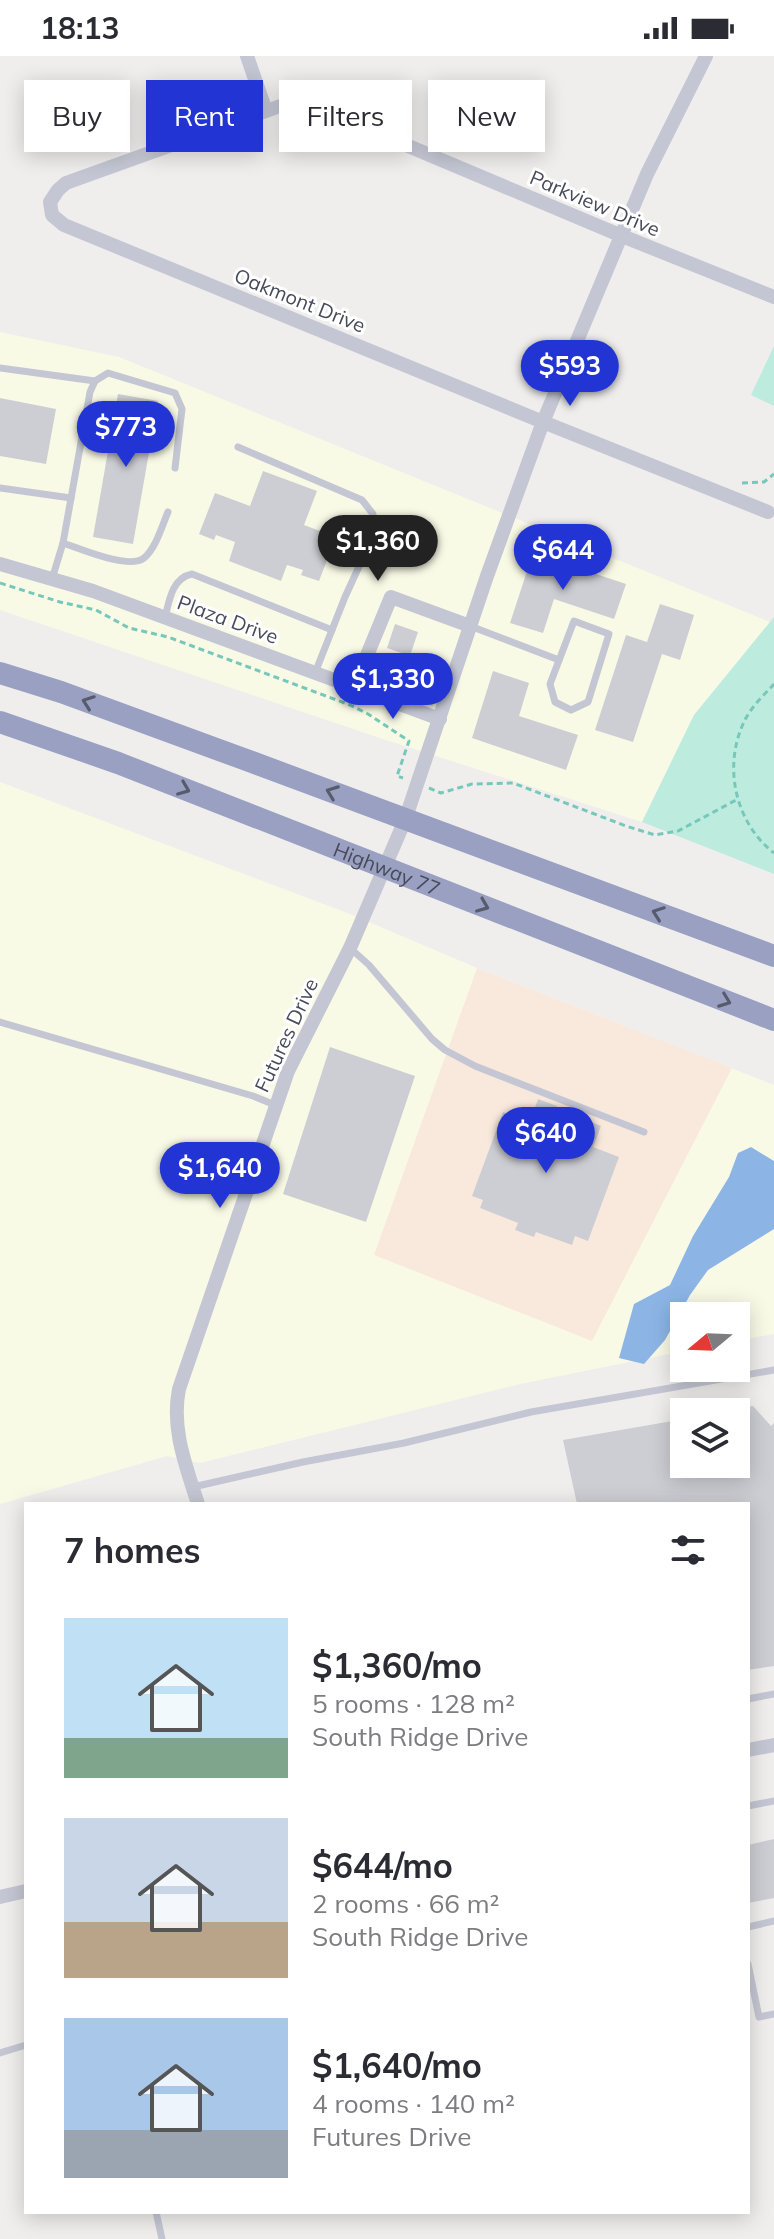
<!DOCTYPE html>
<html lang="en">
<head>
<meta charset="utf-8">
<style>
	body { margin:0; font-family:Mulish,sans-serif; background:#f2f2f3; color:#2b2b33; height:100vh; display:flex; flex-direction:column; font-size:30px; white-space:nowrap }
	* { box-sizing:border-box; margin:0 }
	p { font-size:26px; color:#7c7c81 }
	.icon { flex:none; width:44px; height:44px; fill:none; stroke:currentColor; stroke-width:2; stroke-linecap:round; stroke-linejoin:round }
	.map { position:relative; flex:1; overflow:hidden }
	.details { position:absolute; left:24px; top:1446px; width:726px; height:712px; display:flex; flex-direction:column; background:#fff; border-radius:0px; box-shadow:0 4px 20px #0003 }
	.details>* { flex:none }
	.hud { position:absolute; left:24px; top:24px; width:726px; height:72px; display:flex; gap:16px }
	.needle { width:52px; rotate:251deg }
	.controls { position:absolute; left:670px; top:1246px; display:grid; gap:16px }
	.controls a { display:grid; place-items:center; width:80px; height:80px; border-radius:0px; background:#fff; box-shadow:0 4px 20px #0003; font-size:40px }
	.price { position:absolute; translate:-50% -68px; padding:0 18px; border-radius:28px; background:#2234d4; color:#fff; font-size:26px; line-height:52px; filter:drop-shadow(0 2px 4px #0008) }
	.price::after { content:''; position:absolute; left:50%; top:48px; width:24px; height:18px; margin-left:-12px; background:inherit; clip-path:polygon(0 0,100% 0,50% 100%) }
	.price.active { background:#222; color:#fff }
	ul { padding:0; list-style:none }
	li { display:flex; align-items:center; gap:24px; height:200px; padding:0 40px }
	li span { display:grid; place-items:center; flex:none; width:224px; height:160px; border-radius:0px; color:#555 }
	li>.icon { margin-inline-start:auto }
	span .icon { width:96px; height:96px; fill:#fffc; stroke-width:1 }
	li b { font-size:34px }
	h2 { display:flex; justify-content:space-between; align-items:center; height:96px; padding:0 40px; font-size:34px }
	.pill { padding:0 28px; border-radius:0px; background:#fff; box-shadow:0 4px 20px #0003; font-size:28px; line-height:72px }
	.pill.active { background:#2234d4; color:#fff }
	.status { display:flex; justify-content:space-between; align-items:center; height:56px; padding:0 40px; background:#fff; direction:ltr }
	.status svg { height:22px; fill:currentColor }
	.map>svg:first-child { display:block }
	.commercial { fill:#f9fae6 }
	.medical { fill:#f9e9dd }
	.green { fill:#bdecdf }
	.water { fill:#8cb5e6 }
	.building { fill:#cdced4 }
	.lines { fill:none; stroke-linecap:round; stroke-linejoin:round }
	.path { stroke:#77c8bb; stroke-width:3; stroke-dasharray:6 4; stroke-linecap:butt }
	.service { stroke:#c4c7d3; stroke-width:7 }
	.minor { stroke:#c4c7d3; stroke-width:14 }
	.trunk { stroke:#9aa0c2; stroke-width:22 }
	.oneway { stroke:#575b6e }
	.labels { text-anchor:middle; dominant-baseline:central; stroke-width:6; stroke-linejoin:round; paint-order:stroke }
	.street-label { font-size:20px; fill:#464a59; stroke:#fff }
</style>
</head>
<body>
<div class="status"><b>18:13</b><svg viewBox="0 0 49 12"><path d="M0 12V9h3v3zM5 12V6h3v6zM10 12V3h3v9zM15 12V0h3v12zM26 1h20v11H26zM47 4h2v5h-2z"/></svg></div>
<div class="map">
<svg width="774" height="2183" viewBox="0 0 774 2183">
	<rect width="100%" height="100%" fill="#efeeed"/>
	<g class="commercial">
		<path d="M0,276L119,301L770,566L694,659L642,766L383,683L0,554Z"/>
		<path d="M0,726L350,858L477,912L774,1029V1278L736,1285V1260H684V1295L520,1328L200,1407L167,1400L0,1448Z"/>
	</g>
	<path class="medical" d="M477,912L732,1012L592,1285L374,1199Z"/>
	<g class="green">
		<path d="M774,290V350L751,339Z"/>
		<path d="M774,561V818L642,766L694,659Z"/>
	</g>
	<path class="water" d="M751,1091L774,1105V1173L708,1214L690,1239L665,1284L644,1308L619,1302L634,1248L670,1229L693,1180L729,1121L738,1097Z"/>
	<g class="building">
		<path d="M118,338L158,345L133,488L93,481Z"/>
		<path d="M0,342L56,353L46,408L0,400Z"/>
		<path d="M263,415L317,435L304,469L336,481L319,525L301,519L303,514L287,509L281,525L229,505L235,486L216,479L214,484L199,478L215,437L250,450Z"/>
		<path d="M533,497L626,528L614,563L554,543L543,577L510,567Z"/>
		<path d="M660,548L694,559L680,604L662,598L633,686L595,674L626,579L647,586Z"/>
		<path d="M395,568L418,576L410,600L387,592Z"/>
		<path d="M493,615L529,627L519,660L578,679L566,714L472,682Z"/>
		<path d="M330,991L415,1020L366,1166L283,1138Z"/>
		<path d="M538,1043L557,1050L554,1060L581,1071L584,1063L601,1070L593,1091L619,1101L588,1185L575,1180L572,1189L536,1176L534,1181L515,1174L518,1167L480,1152L483,1144L472,1140L503,1056L530,1066Z"/>
		<path d="M753,1350L771,1370L774,1367V1610L748,1614V1448H577L563,1384L684,1363V1408H736V1356L729,1354Z"/>
		<path d="M774,1783V1842L748,1847V1789Z"/>
	</g>
	<g class="lines">
		<g class="path">
			<path d="M742,427L764,426L774,418"/>
			<path d="M0,527L60,546L96,554L129,572L168,581L350,649L368,658L409,685L397,720L403,722"/>
			<path d="M774,628C765,638 753,649 746,662C722,707 734,766 774,797"/>
			<path d="M429,732L441,737L472,728L513,727L626,770L655,779L678,775L738,743"/>
		</g>
		<g class="service">
			<path d="M0,312L95,325"/>
			<path d="M238,391L362,444L373,458V480L345,541L315,617"/>
			<path d="M0,432L71,442"/>
			<path d="M63,487C81,493 129,514 144,502C156,492 162,470 168,456"/>
			<path d="M52,523L63,487L90,336L95,325L108,317L175,337L182,353L175,412"/>
			<path d="M165,562C169,545 172,522 192,518L332,574"/>
			<path d="M574,565L609,578L588,646L571,654L555,646L550,628Z"/>
			<path d="M470,570L559,604"/>
			<path d="M350,892L369,909L432,983L445,994L475,1010L644,1076"/>
			<path d="M0,966L253,1040L275,1049"/>
			<path d="M193,1431L303,1406L404,1387L531,1356L774,1314"/>
			<path d="M748,1643L774,1638"/>
			<path d="M748,1750L774,1745"/>
			<path d="M748,1871L774,1865"/>
			<path d="M748,1908L759,1961L774,1958"/>
			<path d="M0,1997L26,1989"/>
			<path d="M156,2156L162,2183"/>
		</g>
		<g class="minor">
			<path d="M247,0L266,55"/>
			<path d="M768,456L543,366L64,169L52,159L50,146L58,134L66,127L266,55L286,48L311,49L622,180L774,241"/>
			<path d="M0,508L93,535L440,663"/>
			<path d="M354,631L391,541L470,570"/>
			<path d="M198,1448C186,1410 171,1373 179,1333L288,1015L350,892L405,764L487,520L543,366L647,118L706,0"/>
			<path d="M748,1694L774,1689"/>
			<path d="M0,1841L26,1835"/>
		</g>
		<g class="trunk">
			<path d="M0,617L61,636L241,702L774,900"/>
			<path id="s1" d="M0,666L118,707L774,964"/>
		</g>
	</g>
	<defs><path id="oneway-chevron" d="M-2-3.5L2.5 0L-2 3.5" fill="none" stroke-width="1.6" stroke-linecap="round" stroke-linejoin="round" transform="scale(2)"/></defs>
	<g class="oneway">
		<use href="#oneway-chevron" transform="translate(88 646) rotate(-160)"/>
		<use href="#oneway-chevron" transform="translate(184 733) rotate(22)"/>
		<use href="#oneway-chevron" transform="translate(332 736) rotate(-159)"/>
		<use href="#oneway-chevron" transform="translate(483 850) rotate(22)"/>
		<use href="#oneway-chevron" transform="translate(658 857) rotate(-160)"/>
		<use href="#oneway-chevron" transform="translate(725 945) rotate(21)"/>
	</g>
	<g class="labels">
		<g class="street-label">
			<text transform="translate(595 147) rotate(23)">Parkview Drive</text>
			<text transform="translate(300 244) rotate(22)">Oakmont Drive</text>
			<text transform="translate(228 563) rotate(20)">Plaza Drive</text>
			<text stroke="none"><textPath href="#s1" startOffset="414">Highway 77</textPath></text>
			<text transform="translate(286 979) rotate(-65)">Futures Drive</text>
		</g>
	</g>
</svg>
<div class="controls">
<a><svg class="needle" viewBox="-14 -14 28 28"><path d="M0-13l5 13h-10z" fill="#e53935"/><path d="M0 13l5-13h-10z" fill="#7c7c81"/></svg></a>
<a><svg class="icon" aria-label="layers" viewBox="0 0 24 24"><path d="M12 4l9 5-9 5-9-5zM3 14l9 5 9-5"/></svg></a>
</div>
<b class="price" style="left:570px;top:352px">$593</b>
<b class="price" style="left:126px;top:413px">$773</b>
<b class="price active" style="left:378px;top:527px">$1,360</b>
<b class="price" style="left:563px;top:536px">$644</b>
<b class="price" style="left:393px;top:665px">$1,330</b>
<b class="price" style="left:546px;top:1119px">$640</b>
<b class="price" style="left:220px;top:1154px">$1,640</b>
<div class="hud">
<a class="pill">Buy</a>
<a class="pill active">Rent</a>
<a class="pill">Filters</a>
<a class="pill">New</a>
</div>
<section class="details">
<h2>7 homes<svg class="icon" aria-label="filters" viewBox="0 0 24 24"><path d="M4 7h16M4 17h16"/><circle cx="9" cy="7" r="2"/><circle cx="15" cy="17" r="2"/></svg></h2>
<ul>
<li><span style="background:linear-gradient(#bfe0f5 75%,#7fa58c 0)"><svg class="icon" aria-label="home" viewBox="0 0 24 24"><path d="M3 11l9-7 9 7M6 9v11h12V9"/></svg></span><div><b>$1,360/mo</b><p>5 rooms · 128 m²</p><p>South Ridge Drive</p></div></li>
<li><span style="background:linear-gradient(#c9d6e8 65%,#b9a48a 0)"><svg class="icon" aria-label="home" viewBox="0 0 24 24"><path d="M3 11l9-7 9 7M6 9v11h12V9"/></svg></span><div><b>$644/mo</b><p>2 rooms · 66 m²</p><p>South Ridge Drive</p></div></li>
<li><span style="background:linear-gradient(#a9c7e8 70%,#9aa5b1 0)"><svg class="icon" aria-label="home" viewBox="0 0 24 24"><path d="M3 11l9-7 9 7M6 9v11h12V9"/></svg></span><div><b>$1,640/mo</b><p>4 rooms · 140 m²</p><p>Futures Drive</p></div></li>
</ul>
</section>
</div>
</body>
</html>
